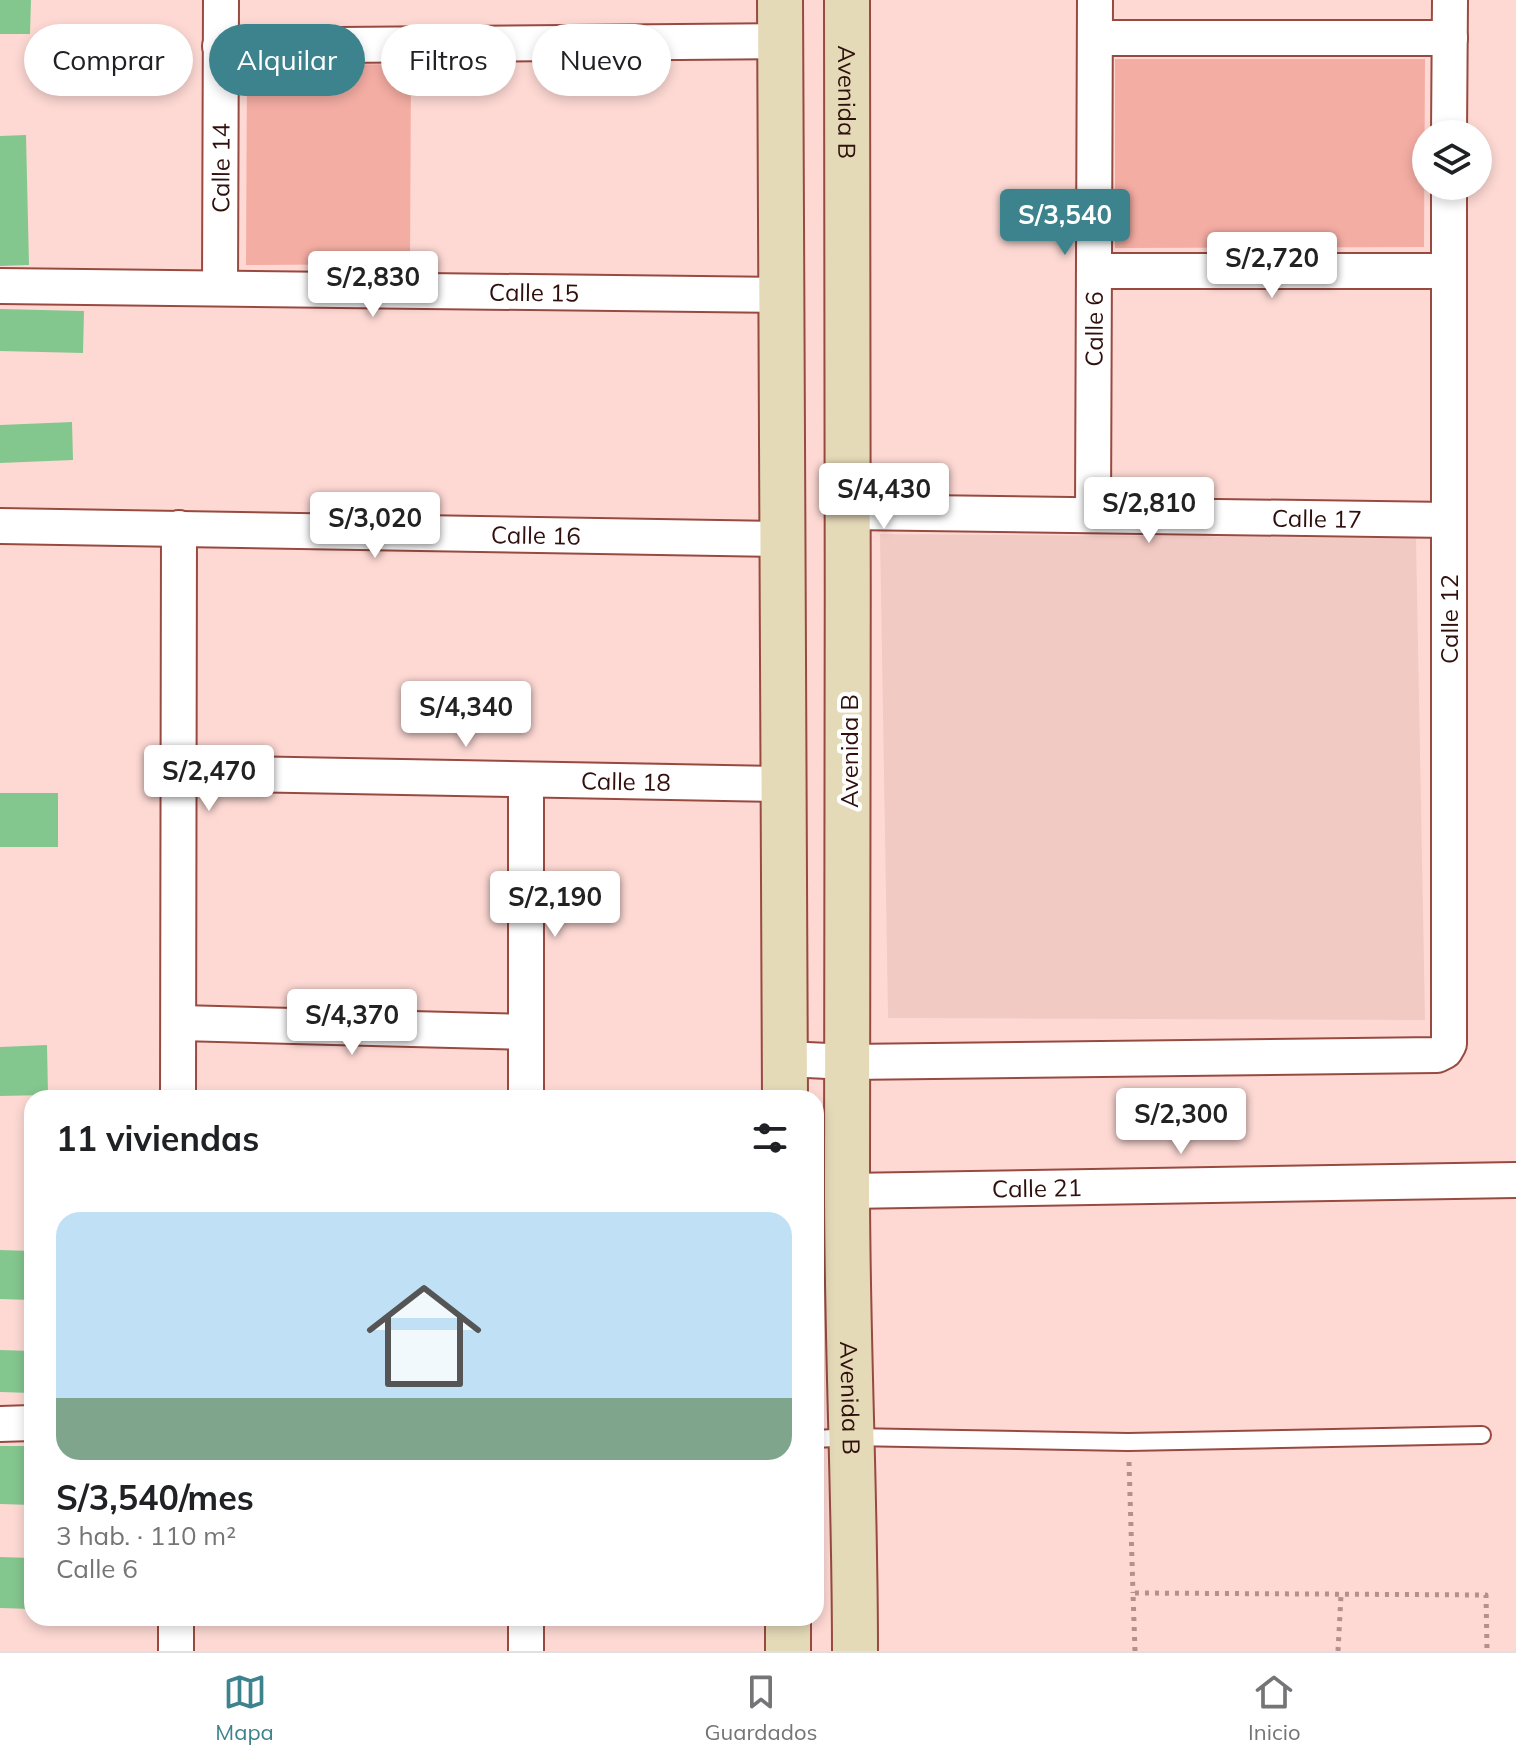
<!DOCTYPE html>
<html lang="es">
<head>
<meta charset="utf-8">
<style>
	body { margin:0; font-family:Mulish,sans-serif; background:#f2f2f2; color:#202124; height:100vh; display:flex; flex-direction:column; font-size:30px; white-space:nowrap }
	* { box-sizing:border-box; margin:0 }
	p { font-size:26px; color:#757577 }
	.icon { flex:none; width:44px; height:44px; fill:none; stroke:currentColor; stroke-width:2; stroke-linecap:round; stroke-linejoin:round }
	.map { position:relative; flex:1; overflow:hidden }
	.details { position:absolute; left:24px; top:1090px; width:800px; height:536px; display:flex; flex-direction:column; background:#fff; border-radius:24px; box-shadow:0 4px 12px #0003 }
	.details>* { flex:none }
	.top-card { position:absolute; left:24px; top:24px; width:800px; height:72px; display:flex; gap:16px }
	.controls { position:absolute; left:1412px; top:120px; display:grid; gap:16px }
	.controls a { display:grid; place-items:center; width:80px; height:80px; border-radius:50%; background:#fff; box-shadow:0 4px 12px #0003; font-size:40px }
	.price { position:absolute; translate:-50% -68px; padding:0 18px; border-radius:8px; background:#fff; color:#222; font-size:26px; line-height:52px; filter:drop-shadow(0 2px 4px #0008) }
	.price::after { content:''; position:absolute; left:50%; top:48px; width:24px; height:18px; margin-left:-12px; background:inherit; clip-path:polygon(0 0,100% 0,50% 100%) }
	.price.active { background:#3d838d; color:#fff }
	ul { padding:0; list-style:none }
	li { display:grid; align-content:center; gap:16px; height:424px; padding:0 32px }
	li+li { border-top:2px solid #e0e0e0 }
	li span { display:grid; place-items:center; height:248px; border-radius:24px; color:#555 }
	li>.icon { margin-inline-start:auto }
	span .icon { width:144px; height:144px; fill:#fffc; stroke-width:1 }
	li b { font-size:34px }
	h2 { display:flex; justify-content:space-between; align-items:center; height:96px; padding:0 32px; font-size:34px }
	.pill { padding:0 28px; border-radius:36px; background:#fff; box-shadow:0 4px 12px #0003; font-size:28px; line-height:72px }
	.pill.active { background:#3d838d; color:#fff }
	.menu { display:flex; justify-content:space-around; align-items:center; height:112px; border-top:2px solid #e0e0e0; background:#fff; font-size:22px; color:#757577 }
	.menu a { display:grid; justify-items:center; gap:4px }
	.menu .active { color:#3d838d }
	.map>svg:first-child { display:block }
	.built { fill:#f2cac4 }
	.green { fill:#f4ada3 }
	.building { fill:#84c78e }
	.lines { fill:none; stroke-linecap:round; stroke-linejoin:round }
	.lane-casing { stroke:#984a41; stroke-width:20 }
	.street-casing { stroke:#984a41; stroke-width:38 }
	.secondary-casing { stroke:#984a41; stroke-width:48 }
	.path { stroke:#b3908c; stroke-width:5; stroke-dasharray:4 6; stroke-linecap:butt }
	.lane { stroke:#fff; stroke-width:16 }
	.street { stroke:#fff; stroke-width:34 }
	.secondary { stroke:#e5dab8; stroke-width:44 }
	.labels { text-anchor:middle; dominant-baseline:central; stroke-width:8; stroke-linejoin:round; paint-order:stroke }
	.street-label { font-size:24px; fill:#30100d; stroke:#fff }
</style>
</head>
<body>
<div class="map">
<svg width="1516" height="1651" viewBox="0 0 1516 1651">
	<rect width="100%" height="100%" fill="#fed9d4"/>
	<path class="built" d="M880,534L1416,538L1425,1020L888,1018Z"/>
	<g class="green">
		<path d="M1115,59H1425L1424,247L1115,248Z"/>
		<path d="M411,64L410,264L246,265L247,65Z"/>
	</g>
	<g class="building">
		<path d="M0,0H31L30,34H0Z"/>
		<path d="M26,135L29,265L0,266V136Z"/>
		<path d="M0,309L84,311L83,353L0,351Z"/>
		<path d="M72,422L73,460L0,463V425Z"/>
		<rect x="0" y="793" width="58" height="54"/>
		<path d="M47,1045L48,1095L0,1096V1047Z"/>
		<path d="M0,1250L32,1251V1300L0,1299Z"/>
		<path d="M0,1350L32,1351L31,1393L0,1392Z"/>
		<path d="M0,1446H32V1505L0,1504Z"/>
		<path d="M0,1557L32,1558V1609L0,1608Z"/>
	</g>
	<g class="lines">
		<g class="lane-casing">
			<path id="lane" d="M816,1439L851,1437L1128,1442L1482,1435"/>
		</g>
		<g class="street-casing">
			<g id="street">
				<path d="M1095,38H1450"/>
				<path d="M220,46L780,41"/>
				<path d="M1449,134L1450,0"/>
				<path d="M1094,271H1449"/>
				<path id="s1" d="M0,286L781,295"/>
				<path id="s2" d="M220,288L221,0"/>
				<path id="s3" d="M849,512L1449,520"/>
				<path id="s4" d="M1093,515L1095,0"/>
				<path id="s5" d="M0,526L784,539"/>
				<path id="s6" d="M180,773L783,784"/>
				<path d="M180,1023L526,1032"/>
				<path d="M786,1059L849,1062L1437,1055L1445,1051L1449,1044V186"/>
				<path d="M178,1098L179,528"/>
				<path d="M526,1098V780"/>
				<path id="s7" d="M847,1191L1516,1180"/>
				<path d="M0,1424L32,1423"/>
				<path d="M176,1618V1651"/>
				<path d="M526,1651V1618"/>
			</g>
		</g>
		<g class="secondary-casing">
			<g id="secondary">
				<path d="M780,0L785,1098"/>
				<path id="s8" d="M847,0C848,396 848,791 847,1187C847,1341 855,1496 855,1651"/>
				<path d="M788,1618V1651"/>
			</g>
		</g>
		<g class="path">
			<path d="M1129,1462L1133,1593"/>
			<path d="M1135,1651L1133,1593L1486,1595L1487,1651"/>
			<path d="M1338,1651L1341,1595"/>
		</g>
		<use href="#lane" class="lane"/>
		<use href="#street" class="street"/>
		<use href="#secondary" class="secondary"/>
	</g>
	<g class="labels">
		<g class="street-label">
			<text stroke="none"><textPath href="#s8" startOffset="102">Avenida B</textPath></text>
			<text stroke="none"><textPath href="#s2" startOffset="120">Calle 14</textPath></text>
			<text stroke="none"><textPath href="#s1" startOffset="534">Calle 15</textPath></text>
			<text stroke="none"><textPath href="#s4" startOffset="186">Calle 6</textPath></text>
			<text stroke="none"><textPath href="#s3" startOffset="468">Calle 17</textPath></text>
			<text stroke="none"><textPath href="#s5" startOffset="536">Calle 16</textPath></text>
			<text transform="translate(1449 619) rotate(-90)">Calle 12</text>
			<text transform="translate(849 751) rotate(-90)">Avenida B</text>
			<text stroke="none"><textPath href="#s6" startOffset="446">Calle 18</textPath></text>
			<text stroke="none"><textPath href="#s7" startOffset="190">Calle 21</textPath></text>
			<text stroke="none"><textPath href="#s8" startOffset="1398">Avenida B</textPath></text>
		</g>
	</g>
</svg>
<div class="controls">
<a><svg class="icon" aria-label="layers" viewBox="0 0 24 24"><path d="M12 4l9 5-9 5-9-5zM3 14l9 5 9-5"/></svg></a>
</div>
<b class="price active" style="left:1065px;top:257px">S/3,540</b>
<b class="price" style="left:1272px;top:300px">S/2,720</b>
<b class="price" style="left:373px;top:319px">S/2,830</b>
<b class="price" style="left:884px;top:531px">S/4,430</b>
<b class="price" style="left:1149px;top:545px">S/2,810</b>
<b class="price" style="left:375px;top:560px">S/3,020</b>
<b class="price" style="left:466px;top:749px">S/4,340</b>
<b class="price" style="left:209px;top:813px">S/2,470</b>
<b class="price" style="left:555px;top:939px">S/2,190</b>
<b class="price" style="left:352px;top:1057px">S/4,370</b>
<b class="price" style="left:1181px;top:1156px">S/2,300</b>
<div class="top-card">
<a class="pill">Comprar</a>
<a class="pill active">Alquilar</a>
<a class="pill">Filtros</a>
<a class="pill">Nuevo</a>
</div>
<section class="details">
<h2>11 viviendas<svg class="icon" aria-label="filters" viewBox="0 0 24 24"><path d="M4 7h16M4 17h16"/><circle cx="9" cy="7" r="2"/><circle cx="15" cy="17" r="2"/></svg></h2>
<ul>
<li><span style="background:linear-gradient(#bfe0f5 75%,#7fa58c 0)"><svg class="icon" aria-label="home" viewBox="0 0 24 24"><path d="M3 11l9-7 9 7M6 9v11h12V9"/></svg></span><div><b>S/3,540/mes</b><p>3 hab. · 110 m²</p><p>Calle 6</p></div></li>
</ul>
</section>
</div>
<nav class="menu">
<a class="active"><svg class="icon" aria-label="map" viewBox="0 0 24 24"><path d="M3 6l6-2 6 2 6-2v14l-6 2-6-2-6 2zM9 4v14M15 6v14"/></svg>Mapa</a>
<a><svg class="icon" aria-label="saved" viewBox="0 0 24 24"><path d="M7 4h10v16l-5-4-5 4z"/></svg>Guardados</a>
<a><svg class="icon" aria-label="home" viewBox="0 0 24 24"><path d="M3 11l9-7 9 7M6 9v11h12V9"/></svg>Inicio</a>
</nav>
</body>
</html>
